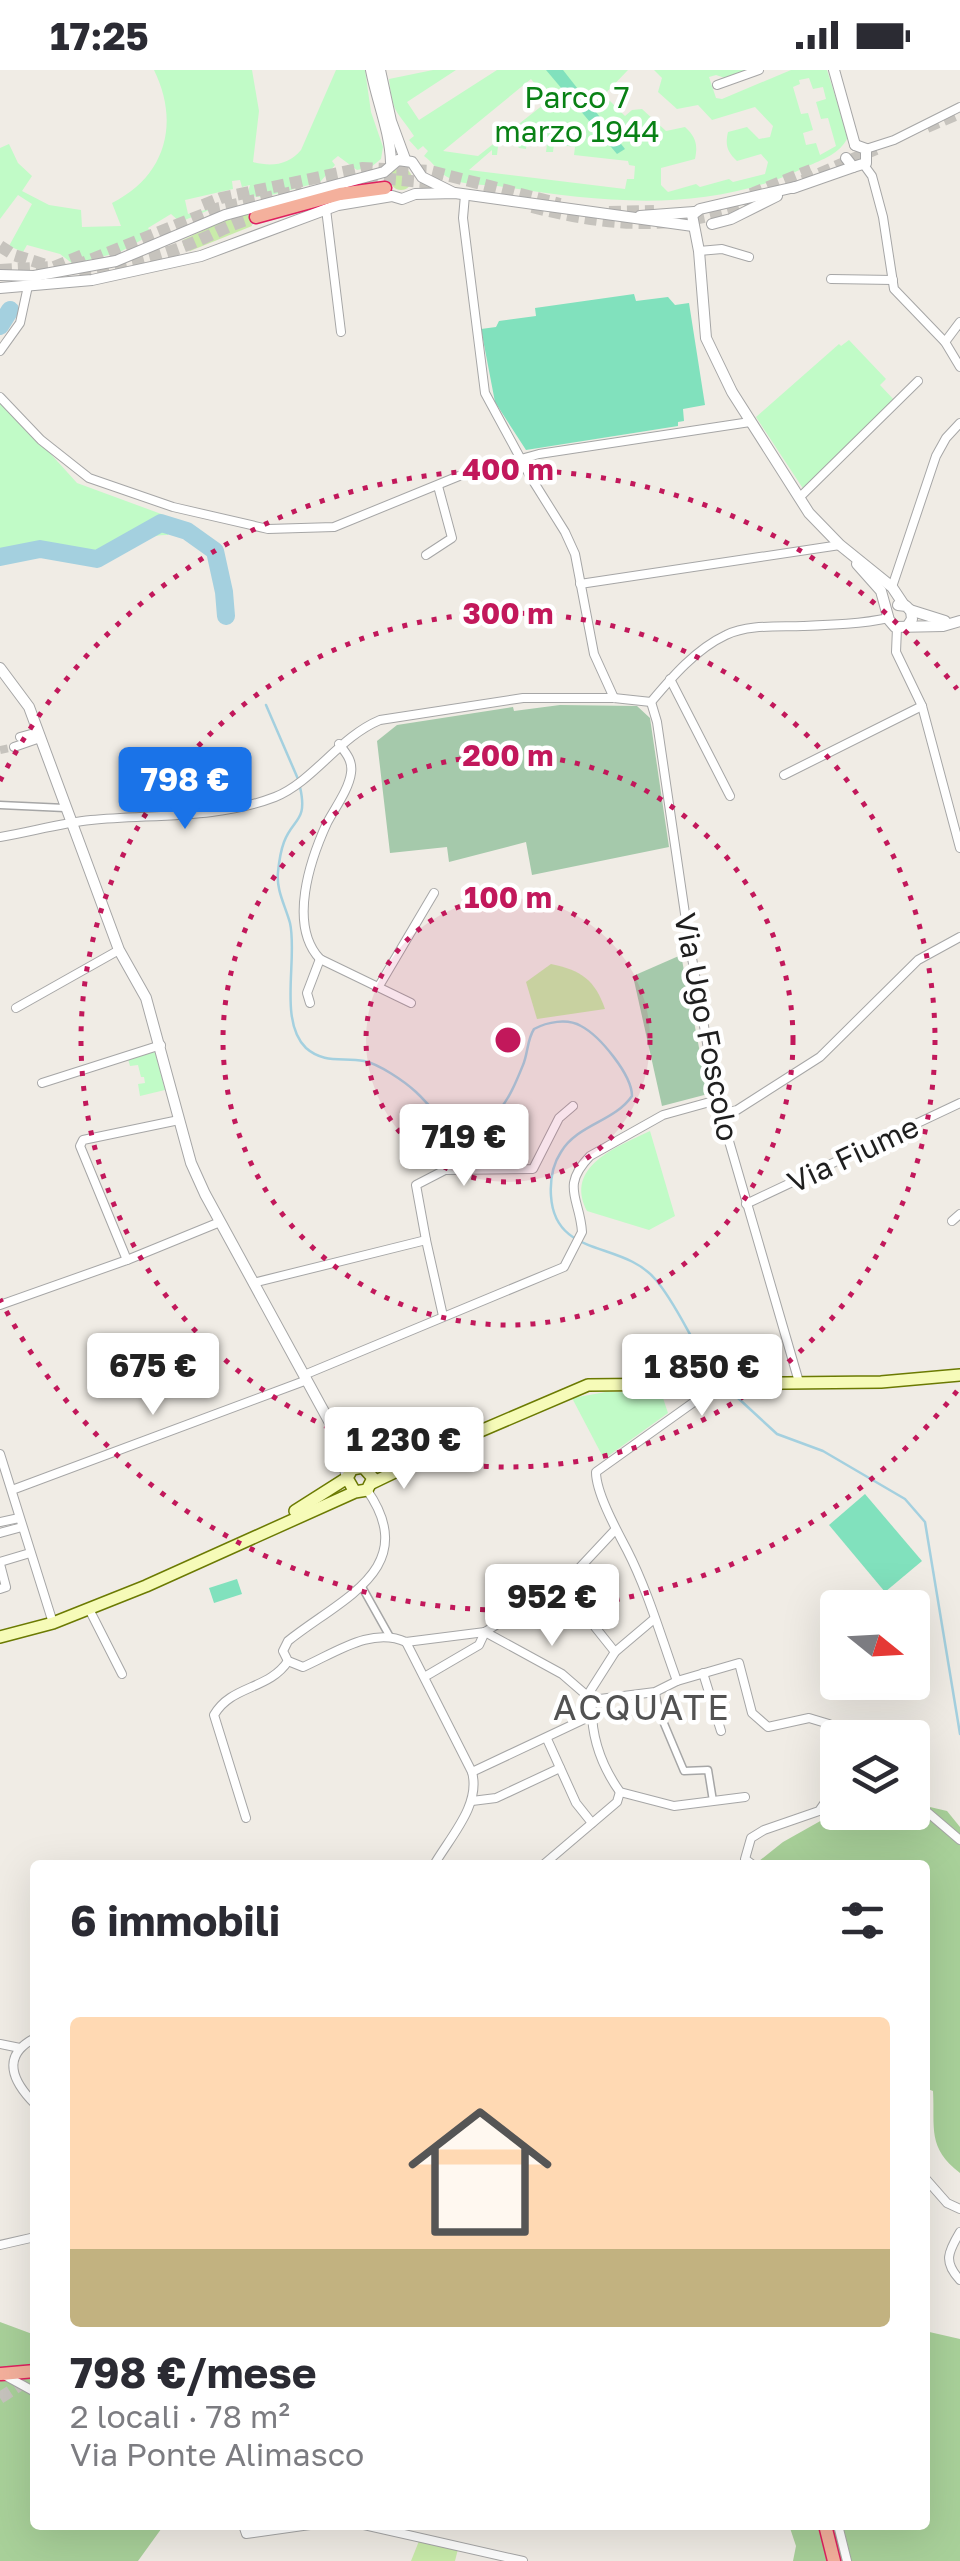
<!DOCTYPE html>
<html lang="it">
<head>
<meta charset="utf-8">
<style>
	body { margin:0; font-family:"Golos Text",sans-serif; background:#f7f7f7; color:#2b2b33; height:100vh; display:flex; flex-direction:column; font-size:38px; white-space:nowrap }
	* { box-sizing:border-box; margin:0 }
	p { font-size:32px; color:#7c7c81 }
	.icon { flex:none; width:55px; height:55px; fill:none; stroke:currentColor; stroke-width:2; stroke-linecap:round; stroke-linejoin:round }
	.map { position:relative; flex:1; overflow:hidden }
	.details { position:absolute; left:30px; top:1790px; width:900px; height:670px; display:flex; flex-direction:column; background:#fff; border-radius:10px; box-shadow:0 10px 40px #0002 }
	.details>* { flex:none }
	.needle { width:65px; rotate:108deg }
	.controls { position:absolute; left:820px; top:1520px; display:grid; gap:20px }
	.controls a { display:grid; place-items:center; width:110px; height:110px; border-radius:10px; background:#fff; box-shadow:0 10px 40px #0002; font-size:50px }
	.price { position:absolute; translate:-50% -85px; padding:0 22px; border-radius:10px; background:#fff; color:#222; font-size:32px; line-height:65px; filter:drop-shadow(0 2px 5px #0008) }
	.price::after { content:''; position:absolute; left:50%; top:60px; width:30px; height:22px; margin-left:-15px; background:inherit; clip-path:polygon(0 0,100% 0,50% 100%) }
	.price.on { background:#1a73e8; color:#fff }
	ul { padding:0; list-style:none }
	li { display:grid; align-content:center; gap:20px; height:530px; padding:0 40px }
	li span { display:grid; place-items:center; height:310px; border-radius:10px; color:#555 }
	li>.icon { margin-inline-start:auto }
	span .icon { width:180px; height:180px; fill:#fffc; stroke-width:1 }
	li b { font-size:42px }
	h2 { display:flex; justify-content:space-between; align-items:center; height:120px; padding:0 40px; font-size:42px }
	.status { display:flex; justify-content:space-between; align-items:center; height:70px; padding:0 50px; background:#fff; direction:ltr }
	.status svg { height:28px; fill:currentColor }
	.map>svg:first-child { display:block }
	.grass { fill:#c9ebaa }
	.forest { fill:#a8d099 }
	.cemetery { fill:#a5c9ab }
	.park { fill:#c1fbc7; fill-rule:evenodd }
	.pitch { fill:#81e1bd }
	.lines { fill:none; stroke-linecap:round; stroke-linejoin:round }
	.stream { stroke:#a4d0df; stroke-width:2.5 }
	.river { stroke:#a4d0df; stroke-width:18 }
	.minor-tunnel { stroke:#c6c3bd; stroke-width:8; stroke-dasharray:8 4; stroke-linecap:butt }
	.trunk-tunnel { stroke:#c6c3bd; stroke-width:12; stroke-dasharray:12 6; stroke-linecap:butt }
	.pedestrian-casing { stroke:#a6a6a6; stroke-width:9 }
	.minor-casing { stroke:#a6a6a6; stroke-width:10 }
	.tertiary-casing { stroke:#a6a6a6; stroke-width:12 }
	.secondary-casing { stroke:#6b7a02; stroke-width:14 }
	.trunk-casing { stroke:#df205f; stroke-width:15 }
	.pedestrian { stroke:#fff; stroke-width:6 }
	.minor { stroke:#fff; stroke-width:8 }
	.tertiary { stroke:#fff; stroke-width:10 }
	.secondary { stroke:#f6fbb8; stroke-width:11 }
	.trunk { stroke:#f4b09c; stroke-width:12 }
	.ring { fill:none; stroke:#c2185b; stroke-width:5; stroke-dasharray:5 10 }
	.labels { text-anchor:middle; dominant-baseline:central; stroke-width:9; stroke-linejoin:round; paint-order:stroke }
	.park-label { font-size:30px; fill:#098115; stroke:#fff }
	.street-label { font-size:30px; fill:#1f1f1f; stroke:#fff }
	.quarter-label { font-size:35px; letter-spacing:2.5px; fill:#525252; stroke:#fff }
	.centre { fill:#c2185b; stroke:#fff; stroke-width:5 }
	.ring-label { font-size:30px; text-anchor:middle; font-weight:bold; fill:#c2185b; stroke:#fff; stroke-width:9; stroke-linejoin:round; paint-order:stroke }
</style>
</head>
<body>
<div class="status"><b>17:25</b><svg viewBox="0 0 49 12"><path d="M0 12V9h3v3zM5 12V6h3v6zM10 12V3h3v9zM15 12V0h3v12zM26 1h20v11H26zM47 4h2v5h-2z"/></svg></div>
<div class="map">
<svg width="960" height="2491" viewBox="0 0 960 2491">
	<rect width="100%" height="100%" fill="#f0ece5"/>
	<g class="grass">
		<circle cx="401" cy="109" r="11"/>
		<path d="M248,144L252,156L190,181L183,175V170L219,153Z"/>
		<path d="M551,894C581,900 595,910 605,939L537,949L526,912Z"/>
		<path d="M419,2471L458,2479L455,2491H411Z"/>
	</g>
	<g class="forest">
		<path d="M913,1733L947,1741L960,1757V2103C927,2078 935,2058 933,2021L925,2018V1795H754L783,1772L831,1745L837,1734L838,1742H912Z"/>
		<path d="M0,2252L35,2265V2455H164L138,2491H0Z"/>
		<path d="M925,2261L960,2269V2491H793L796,2476L789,2455H925Z"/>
	</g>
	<g class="cemetery">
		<path d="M560,635L637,636L650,648L669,777L532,805L526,772L449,792L447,777L390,783L377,671L397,655L513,637L514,641Z"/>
		<path d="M681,885L708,1024L662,1036L633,906Z"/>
	</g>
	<g class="park">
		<path d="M154,0H252L259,41L253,92C271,97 289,95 301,80L336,0H365L371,42L383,77L381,89L371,97L357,100L338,86L332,91L335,95L320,112L264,127L247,126L250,115L242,117L240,110L232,111L233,119L185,130L188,144L214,138L180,152L171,144L148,158L152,164L120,182L73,194L60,184L27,175L23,182L9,176L32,134L18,125L0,149V78L9,74L18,93L32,106L22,121L49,135L81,140L82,157L121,156L112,133C166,106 180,53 154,0Z"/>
		<path d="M433,0H456L407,32L419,50L497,0H628L604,25L625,46L632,40L642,39L666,61L685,57C696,67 698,75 695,89L661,98V115L668,122L696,114L700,117L729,109L733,112L765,104L768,92L761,84L737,91C727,82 725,75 728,62L747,57L759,69L770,67L773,56L755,37L712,50L698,35L677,39L658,22L662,8L654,0H751L728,9L716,5L709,7L716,28L722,29L791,0H827L848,67C839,85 823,89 806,97C710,144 606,133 504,117C487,114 466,116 451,109C439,104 434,93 424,86L428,81L423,76L418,80L409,70L414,66C396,39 393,45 389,9ZM809,8L813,19L823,17L826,29L816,32L821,49L828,48L836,76L820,85L816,73L806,75L803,63L813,60L808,43L801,44L793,17L800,14L799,10ZM531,9L548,31L478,86L443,81ZM510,66L519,78L526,79L527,71L547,74L546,82H553L554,74L575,77L574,85L628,91L629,95L635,96L634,109H627L625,119L469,100L492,80V85H497L498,76Z"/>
		<path d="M849,270L886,309L880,315L896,332L804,420L756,347L839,274L841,276Z"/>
		<path d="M0,328L77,413L164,445L172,452L168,465C134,464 118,493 94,493C85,493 79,486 71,483C48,477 22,480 0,490Z"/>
		<path d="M155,982L165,1020L140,1026L138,1014L145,1013L144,1007H141L138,995L130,996L128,989Z"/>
		<path d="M650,1061L675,1146L649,1160L587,1141C564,1096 617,1077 650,1061Z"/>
		<path d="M606,1322H661L668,1343L604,1389L572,1328Z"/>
	</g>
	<g class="pitch">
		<path d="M546,0H563L625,79L617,84Z"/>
		<path d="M634,224L636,231L668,227L675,235L689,233L705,335L683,339L684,351L678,352V356L526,380L495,332L481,259L496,257L499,251L536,246L535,238Z"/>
		<path d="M865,1424L922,1491L885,1522L829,1455Z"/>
		<path d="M237,1509L242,1524L214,1533L209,1518Z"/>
	</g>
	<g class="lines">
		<g class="stream">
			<path d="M266,635L298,709"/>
			<path d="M300,717C308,752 293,748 284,772C281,780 279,792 278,802C276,820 285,835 290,853C298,888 278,951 306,978C324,994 343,987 364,991C379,994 404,1011 416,1022C426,1031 436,1046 450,1052C493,1069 510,1027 523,995C528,983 527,970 534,959C547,952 567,948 581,956C600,966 632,1005 632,1026C614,1052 578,1054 561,1082C553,1094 550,1111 551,1126C555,1189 623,1170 656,1210C681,1240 693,1278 718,1307"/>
			<path d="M726,1317L777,1364L823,1381L905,1429L925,1452L960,1664"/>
		</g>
		<g class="river">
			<path d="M0,256L10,240"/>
			<path d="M0,487L40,479L97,489L161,453L187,461L215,481L224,522L226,546"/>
		</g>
		<path class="minor-tunnel" d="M0,680L14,677"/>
		<g class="trunk-tunnel">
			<path d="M927,57L960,43"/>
			<path d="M366,107L435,113"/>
			<path d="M803,111L876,79"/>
			<path d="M751,124L811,100"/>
			<path d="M203,135L221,128L362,98L430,101L560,134"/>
			<path d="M532,137C617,158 685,162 766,127"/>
			<path d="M609,142L654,141"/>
			<path d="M0,176L14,185L46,195"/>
			<path d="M75,196L219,138L302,120"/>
			<path d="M0,200L54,197L83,185"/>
			<path d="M79,202C121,196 165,186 204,168C222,160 236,152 256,147"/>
			<path d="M0,2328L35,2305"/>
		</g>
		<g class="pedestrian-casing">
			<g id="pedestrian">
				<path d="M0,735L65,738"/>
				<path d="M362,1517L390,1567"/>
				<path d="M655,1622L660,1644L684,1701L708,1700L713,1731"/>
			</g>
		</g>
		<g class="minor-casing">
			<g id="minor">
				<path d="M717,15L759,0"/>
				<path d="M866,79L894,70L960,37"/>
				<path d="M864,95L872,106L883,147L894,219L945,272L960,297"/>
				<path d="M465,125L463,148L485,323L530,406L565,462L575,484L594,584L614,628"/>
				<path d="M326,139L341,262"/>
				<path d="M699,181L722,179L749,187"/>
				<path d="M831,209L893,210"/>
				<path d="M945,272L960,252"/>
				<path d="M0,281L20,253L28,216"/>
				<path d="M0,327L41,370L89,408L173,437L268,459L334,457L459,406L539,384L750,352"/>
				<path d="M799,428L918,311"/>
				<path d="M426,485L452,468L438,416"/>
				<path d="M580,514L840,475"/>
				<path d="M892,517L936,386L946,368L960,353"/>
				<path d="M897,558L896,582L922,636L960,778"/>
				<path d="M670,609L730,726"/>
				<path d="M651,632L657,652L689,871L717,1030L799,1312"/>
				<path d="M651,632C672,607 696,579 726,565C748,554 779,557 803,556C831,555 861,554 889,548"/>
				<path d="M20,667L38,662"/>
				<path d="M339,674C346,683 353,691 351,703C349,719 335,738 327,753C310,790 288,855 320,889L411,933"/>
				<path d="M14,677L40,668"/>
				<path d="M784,705L922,636"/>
				<path d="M0,767C30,762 61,753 91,750C152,744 218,749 275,727C314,711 339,667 380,650L523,628H614L651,632"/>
				<path d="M379,916L434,823"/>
				<path d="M310,933L307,923L320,889"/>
				<path d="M16,938L119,880"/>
				<path d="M42,1013L161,975"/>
				<path d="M721,1044L737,1040L820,987L918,890L960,867"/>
				<path d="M746,1134L960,1033"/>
				<path d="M952,1151L960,1144"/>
				<path d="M426,1170L416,1115L445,1100L533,1099L559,1048L573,1036"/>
				<path d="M127,1190L80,1076L83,1070L179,1050"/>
				<path d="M253,1213L426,1170L443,1246"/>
				<path d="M0,1235L127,1190L220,1152"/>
				<path d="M304,1305L564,1197L582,1162C580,1128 560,1117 590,1086L663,1045L717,1030"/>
				<path d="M0,1384L53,1553"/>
				<path d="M12,1420L307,1310"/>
				<path d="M367,1420C422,1499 340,1529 288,1571L283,1581L288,1591L303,1597C335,1583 372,1556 406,1572"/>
				<path d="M0,1452L19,1448"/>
				<path d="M0,1463L22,1457"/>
				<path d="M0,1492L30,1483"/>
				<path d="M0,1494L6,1517L0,1519"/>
				<path d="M89,1539L122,1604"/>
				<path d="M595,1557L615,1582"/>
				<path d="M485,1562L562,1604L592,1630"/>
				<path d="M406,1572L472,1702C481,1735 450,1767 434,1795"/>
				<path d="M406,1572L485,1562L571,1507L615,1460"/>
				<path d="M703,1603L721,1661"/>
				<path d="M426,1606L479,1575L485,1562"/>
				<path d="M677,1611C661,1567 648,1521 627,1480C617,1461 596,1423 596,1402L708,1322L712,1312"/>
				<path d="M587,1626L615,1582L654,1549"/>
				<path d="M592,1630L655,1622L677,1611L739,1593L752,1643L768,1657L809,1648L829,1654L838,1669"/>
				<path d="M592,1630C590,1665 600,1694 620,1722L674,1736L745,1727"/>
				<path d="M547,1669L576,1733L592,1753"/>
				<path d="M472,1702L591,1646"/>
				<path d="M912,1729L960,1770"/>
				<path d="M472,1731L496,1728L560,1698"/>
				<path d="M246,1748L214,1645C231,1615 269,1620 288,1591"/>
				<path d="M543,1795L617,1732L620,1722"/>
				<path d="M753,1795L745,1789L751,1768L764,1760L819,1741L838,1714"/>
				<path d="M843,1795H844"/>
				<path d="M35,1968C0,1986 13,2012 35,2034"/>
				<path d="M0,1974L20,1978"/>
				<path d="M925,2108L947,2133L960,2139"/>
				<path d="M960,2162C948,2182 943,2192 960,2210"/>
				<path d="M0,2175L35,2167"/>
				<path d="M4,2305L35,2322"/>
				<path d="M243,2455L246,2464L310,2455"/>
				<path d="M364,2455L523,2491"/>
				<path d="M838,2455L847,2491"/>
			</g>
		</g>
		<g class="tertiary-casing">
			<g id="tertiary">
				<path d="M371,0C377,31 390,61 391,92"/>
				<path d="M380,0L391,51L405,89"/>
				<path d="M834,0L855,75"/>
				<path d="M846,88L853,97L866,93V79L855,75"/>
				<path d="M795,117L700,139L692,145L699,181L706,268L732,322L809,443L840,475L892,517L904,535"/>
				<path d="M793,118L853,97"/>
				<path d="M640,146L694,142"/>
				<path d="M712,154L731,149L777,126"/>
				<path d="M0,205L34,206L116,191L225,145L384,102L398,90L412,92L422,107L454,123"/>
				<path d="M0,218L92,210L201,186L338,135L392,126L402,129L415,124L455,123L693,156"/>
				<path d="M857,494L881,521L889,550L895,557L943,556L960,551"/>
				<path d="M898,535L906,536L911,541L912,549L907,557"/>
				<path d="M910,540L945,551"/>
				<path d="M0,598L29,637L119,880L146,928L191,1093L205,1124L335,1362L363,1397"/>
				<path d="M339,1372L347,1408"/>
			</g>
		</g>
		<g class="secondary-casing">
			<g id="secondary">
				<path d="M372,1413L478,1362L588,1315L881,1312L960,1305"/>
				<path d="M295,1441L347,1408"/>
				<path d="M0,1567L53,1553L146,1516L355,1422L367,1420L373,1408L363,1397L352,1399L347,1408L355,1422"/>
			</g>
		</g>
		<g class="trunk-casing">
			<g id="trunk">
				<path d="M256,147L340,124L385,118"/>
				<path d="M1,2304L35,2301"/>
				<path d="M825,2455L834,2491"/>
			</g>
		</g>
		<use href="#pedestrian" class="pedestrian"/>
		<use href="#minor" class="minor"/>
		<use href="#tertiary" class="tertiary"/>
		<use href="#secondary" class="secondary"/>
		<use href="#trunk" class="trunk"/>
	</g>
	<circle cx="508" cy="970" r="142" fill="#c2185b" fill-opacity=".12"/>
	<g class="ring">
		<circle cx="508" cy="970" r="142"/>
		<circle cx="508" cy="970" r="285"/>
		<circle cx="508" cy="970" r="427"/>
		<path d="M957 1321A570 570 0 0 1 0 1229M0 711A570 570 0 0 1 957 619"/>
	</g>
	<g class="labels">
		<g class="park-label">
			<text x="577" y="27">Parco 7<tspan x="577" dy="34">marzo 1944</tspan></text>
		</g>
		<g class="street-label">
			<text transform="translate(707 957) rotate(79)">Via Ugo Foscolo</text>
			<text transform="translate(853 1084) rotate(-25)">Via Fiume</text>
		</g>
		<g class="quarter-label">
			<text x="642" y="1637">ACQUATE</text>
		</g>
	</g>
	<circle cx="508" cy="970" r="15" class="centre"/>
	<g class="ring-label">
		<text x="508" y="410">400 m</text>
		<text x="508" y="554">300 m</text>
		<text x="508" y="696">200 m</text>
		<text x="508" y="838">100 m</text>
	</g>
</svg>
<div class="controls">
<a><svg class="needle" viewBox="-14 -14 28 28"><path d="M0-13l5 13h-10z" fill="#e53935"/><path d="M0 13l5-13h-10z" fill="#7c7c81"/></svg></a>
<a><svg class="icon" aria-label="layers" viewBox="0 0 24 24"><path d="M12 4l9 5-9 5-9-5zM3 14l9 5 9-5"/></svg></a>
</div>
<b class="price on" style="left:185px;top:762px">798 €</b>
<b class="price" style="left:464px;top:1119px">719 €</b>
<b class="price" style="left:153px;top:1348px">675 €</b>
<b class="price" style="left:702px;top:1349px">1 850 €</b>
<b class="price" style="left:404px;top:1422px">1 230 €</b>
<b class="price" style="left:552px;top:1579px">952 €</b>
<section class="details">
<h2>6 immobili<svg class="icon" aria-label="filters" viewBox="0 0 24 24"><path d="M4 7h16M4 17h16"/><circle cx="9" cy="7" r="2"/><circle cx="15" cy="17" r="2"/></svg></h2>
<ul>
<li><span style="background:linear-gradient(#ffd9b3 75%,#c2b280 0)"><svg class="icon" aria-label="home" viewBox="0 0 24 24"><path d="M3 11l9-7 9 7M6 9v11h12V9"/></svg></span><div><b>798 €/mese</b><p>2 locali · 78 m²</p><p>Via Ponte Alimasco</p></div></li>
</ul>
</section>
</div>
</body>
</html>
